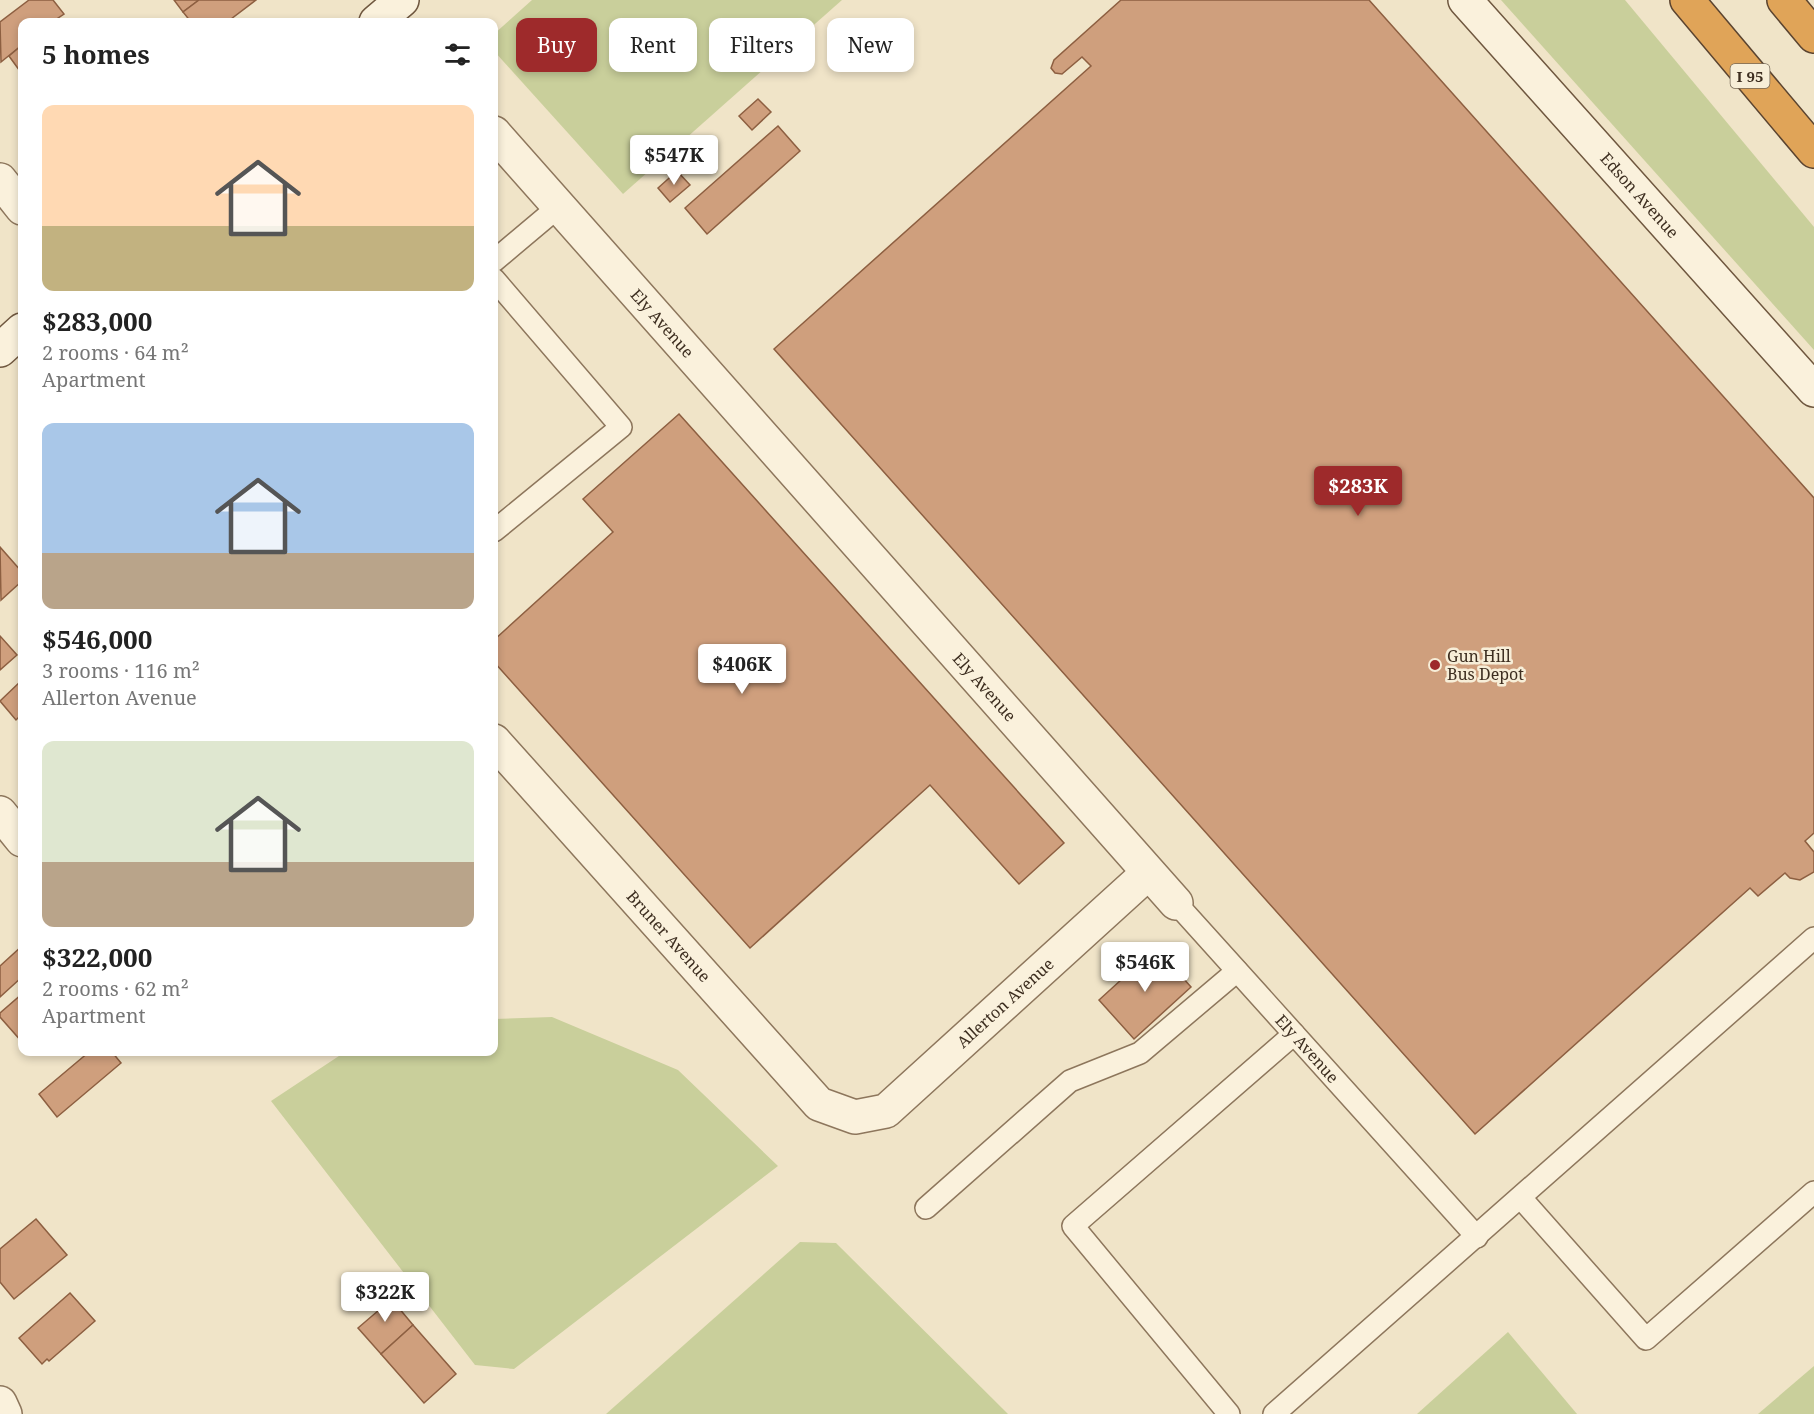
<!DOCTYPE html>
<html lang="en">
<head>
<meta charset="utf-8">
<style>
	body { margin:0; font-family:"Noto Serif",serif; background:#f6f6f6; color:#222; height:100vh; display:flex; flex-direction:column; font-size:22px; white-space:nowrap }
	* { box-sizing:border-box; margin:0 }
	p { font-size:20px; color:#767676 }
	.icon { flex:none; width:33px; height:33px; fill:none; stroke:currentColor; stroke-width:2; stroke-linecap:round; stroke-linejoin:round }
	.map { position:relative; flex:1; overflow:hidden }
	.sheet { position:absolute; left:18px; top:18px; width:480px; height:1038px; display:flex; flex-direction:column; background:#fff; border-radius:12px; box-shadow:0 3px 9px #0003 }
	.sheet>* { flex:none }
	.banner { position:absolute; left:516px; top:18px; width:570px; height:54px; display:flex; gap:12px }
	.price { position:absolute; translate:-50% -51px; padding:0 14px; border-radius:6px; background:#fff; color:#222; font-size:20px; line-height:39px; filter:drop-shadow(0 2px 3px #0008) }
	.price::after { content:''; position:absolute; left:50%; top:36px; width:18px; height:14px; margin-left:-9px; background:inherit; clip-path:polygon(0 0,100% 0,50% 100%) }
	.price.selected { background:#9e2a2b; color:#fff }
	ul { padding:0; list-style:none }
	li { display:grid; align-content:center; gap:12px; height:318px; padding:0 24px }
	li span { display:grid; place-items:center; height:186px; border-radius:12px; color:#555 }
	li>.icon { margin-inline-start:auto }
	span .icon { width:108px; height:108px; fill:#fffc; stroke-width:1 }
	li b { font-size:26px }
	h2 { display:flex; justify-content:space-between; align-items:center; height:72px; padding:0 24px; font-size:26px }
	.pill { padding:0 21px; border-radius:12px; background:#fff; box-shadow:0 3px 9px #0003; font-size:21px; line-height:54px }
	.pill.selected { background:#9e2a2b; color:#fff }
	.map>svg:first-child { display:block }
	.green { fill:#c9cf9b }
	.building { fill:#cf9f7d; stroke:#8d5f41; stroke-width:1.5 }
	.lines { fill:none; stroke-linecap:round; stroke-linejoin:round }
	.lane-casing { stroke:#8d765c; stroke-width:24 }
	.street-casing { stroke:#8d765c; stroke-width:36 }
	.secondary-casing { stroke:#6f573f; stroke-width:36 }
	.highway-casing { stroke:#5b4430; stroke-width:36 }
	.lane { stroke:#faf1dc; stroke-width:21 }
	.street { stroke:#faf1dc; stroke-width:33 }
	.secondary { stroke:#faf1dc; stroke-width:33 }
	.highway { stroke:#e0a458; stroke-width:33 }
	.poi-dot { fill:#9e2a2b; stroke:#f7eed8; stroke-width:2 }
	.labels { text-anchor:middle; dominant-baseline:central; stroke-width:5; stroke-linejoin:round; paint-order:stroke }
	.shield { fill:#f7eed8; stroke:#756857; stroke-width:1.5 }
	.shield-label { font-size:15px; font-weight:bold; fill:#3d2e20 }
	.street-label { font-size:16px; fill:#3d2e20; stroke:#f7eed8 }
	.poi-label { font-size:16px; fill:#3d2e20; stroke:#f7eed8; text-anchor:start }
</style>
</head>
<body>
<div class="map">
<svg width="1814" height="1414" viewBox="0 0 1814 1414">
	<rect width="100%" height="100%" fill="#f0e4c8"/>
	<g class="green">
		<path d="M532,0H842L623,194L494,51V34Z"/>
		<path d="M1501,0H1625L1814,227V350Z"/>
		<path d="M552,1017L678,1070L778,1166L514,1369L475,1365L271,1101L345,1052H494V1019Z"/>
		<path d="M800,1242L836,1243L1008,1414H606Z"/>
		<path d="M1508,1332L1577,1414H1417Z"/>
		<path d="M1814,1366V1414H1758Z"/>
	</g>
	<g class="building">
		<path d="M29,0H53L64,14L52,22H22V45L1,62L0,22Z"/>
		<path d="M174,0H199L183,12Z"/>
		<path d="M199,0H256L227,22H191L183,12Z"/>
		<path d="M1121,0H1369L1814,498V833L1805,841L1814,852V872L1800,880L1790,878L1785,873L1758,896L1750,888L1475,1134L774,349L1091,66L1082,57L1062,74L1055,73L1051,68L1054,60Z"/>
		<path d="M22,45V74L9,56Z"/>
		<path d="M758,99L771,112L752,130L739,116Z"/>
		<path d="M778,126L800,151L707,234L685,208Z"/>
		<path d="M677,171L690,185L670,202L658,188Z"/>
		<path d="M679,414L1064,843L1019,884L930,785L750,948L494,662V640L613,532L583,499Z"/>
		<path d="M0,547L22,572V581L1,600Z"/>
		<path d="M0,636L17,655L0,670Z"/>
		<path d="M22,680V714L16,720L0,701Z"/>
		<path d="M22,946V977L0,997V966Z"/>
		<path d="M1156,948L1191,987L1134,1039L1099,1000Z"/>
		<path d="M22,994V1042L0,1017V1013Z"/>
		<path d="M89,1052H112L121,1063L57,1117L39,1094Z"/>
		<path d="M36,1219L67,1255L14,1299L0,1282V1249Z"/>
		<path d="M383,1289L413,1325L381,1354L358,1328L379,1310L370,1299Z"/>
		<path d="M70,1293L95,1321L49,1361L47,1359L42,1364L19,1338Z"/>
		<path d="M413,1325L456,1374L424,1403L381,1354Z"/>
	</g>
	<g class="lines">
		<g class="lane-casing">
			<g id="lane">
				<path d="M494,261L557,208"/>
				<path d="M494,279L621,427L494,531"/>
				<path id="s1" d="M1176,903L1477,1237"/>
				<path d="M1521,1198L1646,1339L1814,1192"/>
				<path d="M926,1208L1070,1081L1140,1053L1237,971"/>
				<path d="M1229,1414L1073,1226L1294,1034"/>
				<path d="M1274,1414L1814,938"/>
			</g>
		</g>
		<g class="street-casing">
			<g id="street">
				<path id="s2" d="M494,133L1176,903"/>
				<path d="M0,180L22,208"/>
				<path id="s3" d="M494,741L819,1104L855,1117L886,1111L1148,873"/>
				<path d="M0,813L22,840"/>
				<path d="M0,1403L5,1414"/>
			</g>
		</g>
		<g class="secondary-casing">
			<g id="secondary">
				<path id="s4" d="M1465,0L1814,390"/>
				<path d="M376,22L402,0"/>
				<path d="M0,350L22,330"/>
			</g>
		</g>
		<g class="highway-casing">
			<g id="highway">
				<path d="M1687,0L1814,151"/>
				<path d="M1784,0L1814,36"/>
			</g>
		</g>
		<use href="#lane" class="lane"/>
		<use href="#street" class="street"/>
		<use href="#secondary" class="secondary"/>
		<use href="#highway" class="highway"/>
	</g>
	<circle class="poi-dot" cx="1435" cy="665" r="6"/>
	<g class="labels">
		<rect class="shield" x="1730.5" y="64" width="39" height="24" rx="4.5"/>
		<g class="shield-label">
			<text x="1750" y="76">I 95</text>
		</g>
		<g class="street-label">
			<text stroke="none"><textPath href="#s4" startOffset="262">Edson Avenue</textPath></text>
			<text stroke="none"><textPath href="#s2" startOffset="254">Ely Avenue</textPath></text>
			<text stroke="none"><textPath href="#s2" startOffset="740">Ely Avenue</textPath></text>
			<text stroke="none"><textPath href="#s3" startOffset="262">Bruner Avenue</textPath></text>
			<text stroke="none"><textPath href="#s3" startOffset="718">Allerton Avenue</textPath></text>
			<text stroke="none"><textPath href="#s1" startOffset="196">Ely Avenue</textPath></text>
		</g>
		<g class="poi-label">
			<text x="1447" y="656">Gun Hill<tspan x="1447" dy="18">Bus Depot</tspan></text>
		</g>
	</g>
</svg>
<b class="price" style="left:674px;top:186px">$547K</b>
<b class="price selected" style="left:1358px;top:517px">$283K</b>
<b class="price" style="left:742px;top:695px">$406K</b>
<b class="price" style="left:1145px;top:993px">$546K</b>
<b class="price" style="left:385px;top:1323px">$322K</b>
<div class="banner">
<a class="pill selected">Buy</a>
<a class="pill">Rent</a>
<a class="pill">Filters</a>
<a class="pill">New</a>
</div>
<section class="sheet">
<h2>5 homes<svg class="icon" aria-label="filters" viewBox="0 0 24 24"><path d="M4 7h16M4 17h16"/><circle cx="9" cy="7" r="2"/><circle cx="15" cy="17" r="2"/></svg></h2>
<ul>
<li><span style="background:linear-gradient(#ffd9b3 65%,#c2b280 0)"><svg class="icon" aria-label="home" viewBox="0 0 24 24"><path d="M3 11l9-7 9 7M6 9v11h12V9"/></svg></span><div><b>$283,000</b><p>2 rooms · 64 m²</p><p>Apartment</p></div></li>
<li><span style="background:linear-gradient(#a9c7e8 70%,#b9a48a 0)"><svg class="icon" aria-label="home" viewBox="0 0 24 24"><path d="M3 11l9-7 9 7M6 9v11h12V9"/></svg></span><div><b>$546,000</b><p>3 rooms · 116 m²</p><p>Allerton Avenue</p></div></li>
<li><span style="background:linear-gradient(#dfe7d0 65%,#b9a48a 0)"><svg class="icon" aria-label="home" viewBox="0 0 24 24"><path d="M3 11l9-7 9 7M6 9v11h12V9"/></svg></span><div><b>$322,000</b><p>2 rooms · 62 m²</p><p>Apartment</p></div></li>
</ul>
</section>
</div>
</body>
</html>
